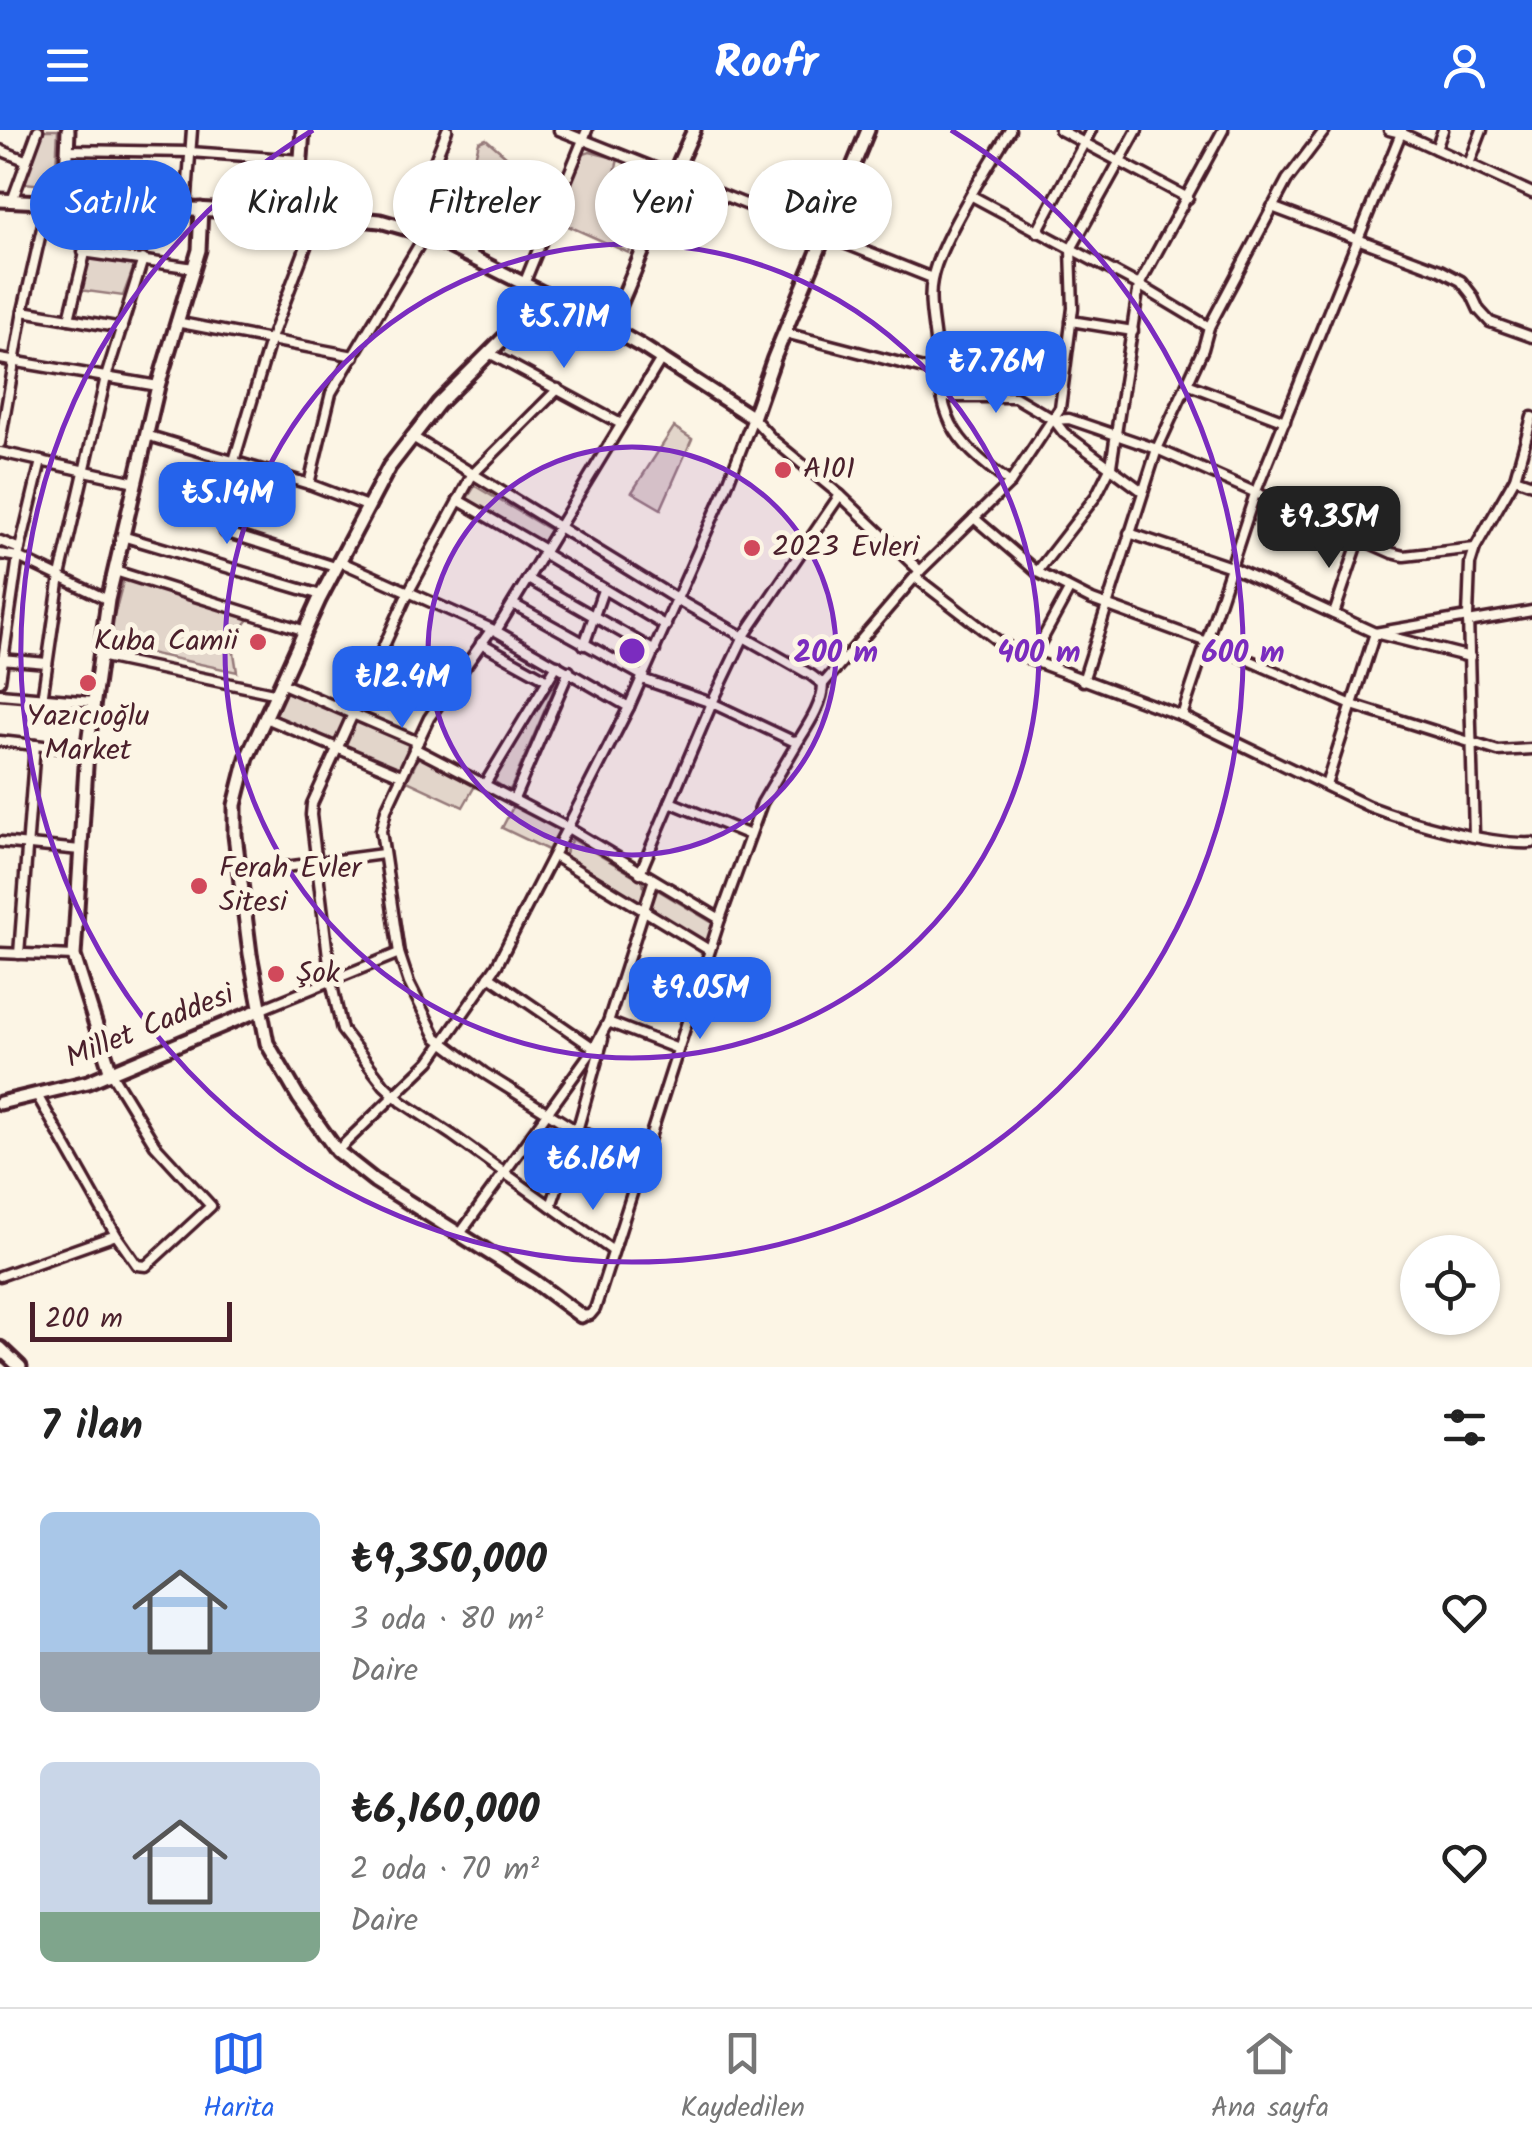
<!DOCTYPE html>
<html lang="tr">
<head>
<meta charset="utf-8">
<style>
	body { margin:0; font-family:Kalam,sans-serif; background:#f2f2f2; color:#222; height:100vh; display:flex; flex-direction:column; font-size:38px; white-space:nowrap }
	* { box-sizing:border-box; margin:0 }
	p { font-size:32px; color:#767676 }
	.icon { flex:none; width:55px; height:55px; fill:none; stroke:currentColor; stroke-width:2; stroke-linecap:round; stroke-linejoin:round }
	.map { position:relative; height:1237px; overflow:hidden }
	.details { display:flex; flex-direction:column; background:#fff; flex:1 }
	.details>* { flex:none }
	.guide { position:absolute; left:30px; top:30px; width:1000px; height:90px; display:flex; gap:20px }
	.controls { position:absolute; left:1400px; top:1105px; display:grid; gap:20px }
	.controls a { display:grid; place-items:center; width:100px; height:100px; border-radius:50%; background:#fff; box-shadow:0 2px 8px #0004; font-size:50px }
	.scale { position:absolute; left:30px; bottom:25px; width:202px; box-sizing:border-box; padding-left:10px; border:5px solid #4a1f2b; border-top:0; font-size:28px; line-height:35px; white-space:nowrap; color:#4a1f2b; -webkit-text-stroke:8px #fcf5e5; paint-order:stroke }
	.price { position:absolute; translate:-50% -85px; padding:0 22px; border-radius:20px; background:#2563eb; color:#fff; font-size:32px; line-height:65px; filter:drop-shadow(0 2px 5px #0008) }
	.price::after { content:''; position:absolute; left:50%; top:60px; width:30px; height:22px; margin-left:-15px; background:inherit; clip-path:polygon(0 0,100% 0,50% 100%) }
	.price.current { background:#222; color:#fff }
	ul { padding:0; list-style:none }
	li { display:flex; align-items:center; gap:30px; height:250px; padding:0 40px }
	li span { display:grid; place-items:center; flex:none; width:280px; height:200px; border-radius:15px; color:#555 }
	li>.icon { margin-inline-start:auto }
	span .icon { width:120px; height:120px; fill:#fffc; stroke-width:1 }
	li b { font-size:42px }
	h2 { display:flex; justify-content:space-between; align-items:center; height:120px; padding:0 40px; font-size:42px }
	.pill { padding:0 35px; border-radius:45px; background:#fff; box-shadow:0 2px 8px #0004; font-size:35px; line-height:90px }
	.pill.current { background:#2563eb; color:#fff }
	header { display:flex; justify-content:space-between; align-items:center; height:130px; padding:0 40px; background:#2563eb; color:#fff; font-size:45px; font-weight:800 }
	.tabs { display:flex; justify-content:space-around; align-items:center; height:140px; border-top:2px solid #e0e0e0; background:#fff; font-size:28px; color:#767676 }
	.tabs a { display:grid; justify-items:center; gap:5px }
	.tabs .current { color:#2563eb }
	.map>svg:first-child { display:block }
	.green { fill:#e2d5ca; stroke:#967a7a; stroke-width:2.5 }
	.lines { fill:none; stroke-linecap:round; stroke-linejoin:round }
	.street-casing { stroke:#4a1f2b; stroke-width:15 }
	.secondary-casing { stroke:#4a1f2b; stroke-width:19 }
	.street { stroke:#fcf5e5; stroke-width:8 }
	.secondary { stroke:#fcf5e5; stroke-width:11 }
	.ring { fill:none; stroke:#7b2cbf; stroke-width:5 }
	.poi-dot { fill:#d1495b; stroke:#fcf5e5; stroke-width:4 }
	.labels { text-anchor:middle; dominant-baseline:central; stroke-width:10; stroke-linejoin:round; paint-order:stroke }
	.poi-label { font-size:30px; fill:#4a1f2b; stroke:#fcf5e5; text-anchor:start }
	.street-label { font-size:30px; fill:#4a1f2b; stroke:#fcf5e5 }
	.centre { fill:#7b2cbf; stroke:#fcf5e5; stroke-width:5 }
	.ring-label { font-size:30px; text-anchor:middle; font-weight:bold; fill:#7b2cbf; stroke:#fcf5e5; stroke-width:10; stroke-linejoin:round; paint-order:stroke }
</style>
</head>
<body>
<header><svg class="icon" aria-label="menu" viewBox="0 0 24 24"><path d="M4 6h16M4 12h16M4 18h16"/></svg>Roofr<svg class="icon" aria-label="person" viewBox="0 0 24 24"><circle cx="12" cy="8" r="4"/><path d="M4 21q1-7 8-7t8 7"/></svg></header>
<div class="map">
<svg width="1532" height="1237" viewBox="0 0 1532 1237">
	<rect width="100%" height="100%" fill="#fcf5e5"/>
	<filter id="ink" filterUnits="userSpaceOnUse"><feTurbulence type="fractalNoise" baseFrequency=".01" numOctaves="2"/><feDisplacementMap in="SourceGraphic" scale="20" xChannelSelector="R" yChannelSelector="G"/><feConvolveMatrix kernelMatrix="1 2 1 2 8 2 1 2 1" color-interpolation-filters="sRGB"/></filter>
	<g filter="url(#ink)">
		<g class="green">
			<path d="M44,0H58L55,56L23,53Z"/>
			<path d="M486,9L521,39L504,80L479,75L481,44L472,40L479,12Z"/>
			<path d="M590,22L618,29L612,56L647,68L629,123L555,90L581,25Z"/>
			<path d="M85,128L135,134L123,166L79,160Z"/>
			<path d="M674,297L692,309L661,379L632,362Z"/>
			<path d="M475,356L550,400L542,413L466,370Z"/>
			<path d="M124,448L251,487L232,510L237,542L107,514Z"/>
			<path d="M560,545L511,658L508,660L492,650Z"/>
			<path d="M286,561L346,585L335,611L275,589L272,583L282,562Z"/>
			<path d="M355,590L411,614L400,640L342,615Z"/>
			<path d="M419,627L476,654L463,677L407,651Z"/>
			<path d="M514,675L561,697L548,720L502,698Z"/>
			<path d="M572,709L643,751L645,767L641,774L563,727Z"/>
			<path d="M656,759L716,795L708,814L650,780Z"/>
		</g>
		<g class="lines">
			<g class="street-casing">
				<g id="street">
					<path d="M559,0L932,148"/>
					<path d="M1060,0L1188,68"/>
					<path d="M1402,0L1401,3L1532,63"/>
					<path d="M1436,19L1443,0"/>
					<path d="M0,20L25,30"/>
					<path d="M67,20L190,22L300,30"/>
					<path d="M1469,34L1482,0"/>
					<path d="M972,66L1139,155L1209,197"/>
					<path d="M12,71L38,0"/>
					<path d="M1272,77L1440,140L1461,151L1472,165L1479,180L1490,192L1532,207"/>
					<path d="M186,78L192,0"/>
					<path d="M408,99L447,0"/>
					<path d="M1037,102L1091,0"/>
					<path d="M83,122L194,138"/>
					<path d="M524,154L587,0"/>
					<path d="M23,181L122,198"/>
					<path d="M69,189L97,74"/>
					<path d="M1071,191L1133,201"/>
					<path d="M176,192L354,226"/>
					<path d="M785,203L939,243"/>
					<path d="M489,223L621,294"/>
					<path d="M0,229L158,256"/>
					<path d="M1187,254L1285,291"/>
					<path d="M558,259L472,345L408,463L312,674L311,685L331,851L342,900L384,955L402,972L452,1005L613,1121"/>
					<path d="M942,267H1015L1054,290L1064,303L1142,361"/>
					<path d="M1054,290L1069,289L1157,319L1392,423L1404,426L1475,418"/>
					<path d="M146,305L309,354L367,376"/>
					<path d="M411,306L678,470L811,545L823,554C823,573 809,594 799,610L793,611L712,573L642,549"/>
					<path d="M0,313L23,181L48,72"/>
					<path d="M0,322L135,352"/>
					<path d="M234,331L270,211L318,85"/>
					<path d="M1515,348L1532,354"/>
					<path d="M1010,353C946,306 942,289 935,211C933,192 928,169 932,150C938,114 990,33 1010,0"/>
					<path d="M309,354L331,263L425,105"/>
					<path d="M458,370L545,420"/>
					<path d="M974,388L1037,442L1092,470L1207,512L1352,575L1498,621L1532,619"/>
					<path d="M225,402L335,437"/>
					<path d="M1129,403L1231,437L1375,503L1468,487"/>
					<path d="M122,406L321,465"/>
					<path d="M0,411L20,419"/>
					<path d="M543,423L666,496"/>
					<path d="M0,424L18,427L108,470"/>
					<path d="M339,431L496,501L629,577"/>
					<path d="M115,441L306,501"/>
					<path d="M1037,442L1096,366L1111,336L1139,155L1223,0"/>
					<path d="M915,447L998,511L1031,530L1182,586L1368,676C1410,692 1487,715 1532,713"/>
					<path d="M528,449L655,521"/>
					<path d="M513,474L643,546"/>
					<path d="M1334,484L1359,410"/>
					<path d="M1468,492L1532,481"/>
					<path d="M491,500L429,588L386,680L381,701L399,823L409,853L436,907L484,943L577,1001L644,1024"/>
					<path d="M496,501L661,229"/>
					<path d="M481,513L548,550"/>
					<path d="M584,515L603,460"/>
					<path d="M99,526L278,564"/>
					<path d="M1,529L47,533"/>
					<path d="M1031,530L1069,460"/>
					<path d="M0,551L18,427L41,331"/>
					<path d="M1083,551L1157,319L1203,219L1209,197L1287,50L1325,0"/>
					<path d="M283,554L418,612"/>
					<path d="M823,554L920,441L1010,353L1060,278L1073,178L1071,119L1137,0"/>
					<path d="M0,564L93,572"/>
					<path d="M42,570L60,446L106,247L143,129"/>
					<path d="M1182,586L1256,361L1401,3L1389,0"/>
					<path d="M266,588L401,645"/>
					<path d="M0,611L87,621"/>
					<path d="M414,618L568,698L720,789L762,673L799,610"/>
					<path d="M485,654L557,535"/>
					<path d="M1326,655L1375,503L1470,527"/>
					<path d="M514,669L569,541"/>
					<path d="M670,672L750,705"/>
					<path d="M1474,705L1468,487L1470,434L1475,418L1515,348L1532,287"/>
					<path d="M0,712L80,720"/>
					<path d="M554,726L709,820"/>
					<path d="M240,743L383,724"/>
					<path d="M640,743L712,573L744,506L840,365"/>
					<path d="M0,823L74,826"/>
					<path d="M19,824L35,615"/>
					<path d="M489,846L594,918"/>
					<path d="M259,880L399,823"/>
					<path d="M607,895L608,892L678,919"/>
					<path d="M37,965L116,1105L137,1135L146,1136L211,1076L155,1015L111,943"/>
					<path d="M337,1021L430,931L497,835L629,577L726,358L753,288L773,310L840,365L920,441"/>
					<path d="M551,1076L577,1001L603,909"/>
					<path d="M460,1104L594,918L608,892L653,752"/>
					<path d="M0,1146L116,1105"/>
					<path d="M581,1186L590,1185L595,1179L720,789"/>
				</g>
			</g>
			<g class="secondary-casing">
				<g id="secondary">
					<path d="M0,70L318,85L380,91L408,99L439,111L586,185L643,217L753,288L774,228L868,0"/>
					<path d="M65,73L68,0"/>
					<path d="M297,84L303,0"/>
					<path d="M542,163L522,190L438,274L389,337L319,470L247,628L235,675V705L250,824L267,913L299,968L337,1021L375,1051L534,1151L581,1186"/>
					<path d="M609,199C640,133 663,65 694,0"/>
					<path d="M111,943L74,826L87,621L108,470L158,256L199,120L201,79"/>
					<path d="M0,973L88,952L259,880"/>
					<path d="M0,1218L20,1237"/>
				</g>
			</g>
			<use href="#street" class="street"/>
			<use href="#secondary" class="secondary"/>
		</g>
	</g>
	<circle cx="632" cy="521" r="204" fill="#7b2cbf" fill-opacity=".12"/>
	<g class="ring">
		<circle cx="632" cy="521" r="204"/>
		<circle cx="632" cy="521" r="407"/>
		<path d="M951 0A611 611 0 1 1 313 0"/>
	</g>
	<g class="poi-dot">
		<circle cx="783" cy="340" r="10"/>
		<circle cx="752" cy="418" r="10"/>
		<circle cx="258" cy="512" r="10"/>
		<circle cx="88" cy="553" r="10"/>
		<circle cx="199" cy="756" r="10"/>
		<circle cx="276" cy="844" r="10"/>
	</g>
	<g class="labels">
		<g class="poi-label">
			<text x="803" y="340">A101</text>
			<text x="772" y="418">2023 Evleri</text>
			<text x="238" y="512" text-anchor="end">Kuba Camii</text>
			<text x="88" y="587" text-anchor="middle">Yazıcıoğlu<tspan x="88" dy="34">Market</tspan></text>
			<text x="219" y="739">Ferah Evler<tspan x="219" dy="34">Sitesi</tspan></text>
			<text x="296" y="844">Şok</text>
		</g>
		<g class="street-label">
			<text transform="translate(150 897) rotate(-22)">Millet Caddesi</text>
		</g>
	</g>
	<circle cx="632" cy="521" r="15" class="centre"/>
	<g class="ring-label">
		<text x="836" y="532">200 m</text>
		<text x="1039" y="532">400 m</text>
		<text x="1243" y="532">600 m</text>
	</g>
</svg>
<div class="controls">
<a><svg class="icon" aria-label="locate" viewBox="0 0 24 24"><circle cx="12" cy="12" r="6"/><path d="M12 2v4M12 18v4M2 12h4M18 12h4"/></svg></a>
</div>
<div class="scale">200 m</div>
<b class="price" style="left:564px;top:241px">₺5.71M</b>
<b class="price" style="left:996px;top:286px">₺7.76M</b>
<b class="price" style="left:227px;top:417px">₺5.14M</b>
<b class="price current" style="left:1329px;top:441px">₺9.35M</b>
<b class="price" style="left:402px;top:601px">₺12.4M</b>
<b class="price" style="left:700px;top:912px">₺9.05M</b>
<b class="price" style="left:593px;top:1083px">₺6.16M</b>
<div class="guide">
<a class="pill current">Satılık</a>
<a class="pill">Kiralık</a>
<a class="pill">Filtreler</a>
<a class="pill">Yeni</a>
<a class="pill">Daire</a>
</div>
</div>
<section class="details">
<h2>7 ilan<svg class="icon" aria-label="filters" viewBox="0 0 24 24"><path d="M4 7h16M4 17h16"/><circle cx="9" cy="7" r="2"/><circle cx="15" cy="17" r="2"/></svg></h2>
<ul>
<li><span style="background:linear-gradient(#a9c7e8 70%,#9aa5b1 0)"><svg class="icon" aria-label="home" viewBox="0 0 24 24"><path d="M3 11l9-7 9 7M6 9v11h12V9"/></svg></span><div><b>₺9,350,000</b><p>3 oda · 80 m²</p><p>Daire</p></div><svg class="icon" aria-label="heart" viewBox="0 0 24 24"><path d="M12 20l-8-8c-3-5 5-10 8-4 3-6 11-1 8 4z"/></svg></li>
<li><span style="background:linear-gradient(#c9d6e8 75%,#7fa58c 0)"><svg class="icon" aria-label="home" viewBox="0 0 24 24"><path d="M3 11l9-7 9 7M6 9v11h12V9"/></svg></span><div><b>₺6,160,000</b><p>2 oda · 70 m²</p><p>Daire</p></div><svg class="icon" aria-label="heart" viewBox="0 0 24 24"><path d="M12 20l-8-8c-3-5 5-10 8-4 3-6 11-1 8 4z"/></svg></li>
</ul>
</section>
<nav class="tabs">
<a class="current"><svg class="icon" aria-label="map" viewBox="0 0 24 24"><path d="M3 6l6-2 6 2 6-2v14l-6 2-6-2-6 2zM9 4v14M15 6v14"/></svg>Harita</a>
<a><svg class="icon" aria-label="saved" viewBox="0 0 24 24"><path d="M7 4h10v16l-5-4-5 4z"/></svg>Kaydedilen</a>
<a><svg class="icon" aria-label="home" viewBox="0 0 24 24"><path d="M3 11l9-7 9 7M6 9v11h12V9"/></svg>Ana sayfa</a>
</nav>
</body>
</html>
